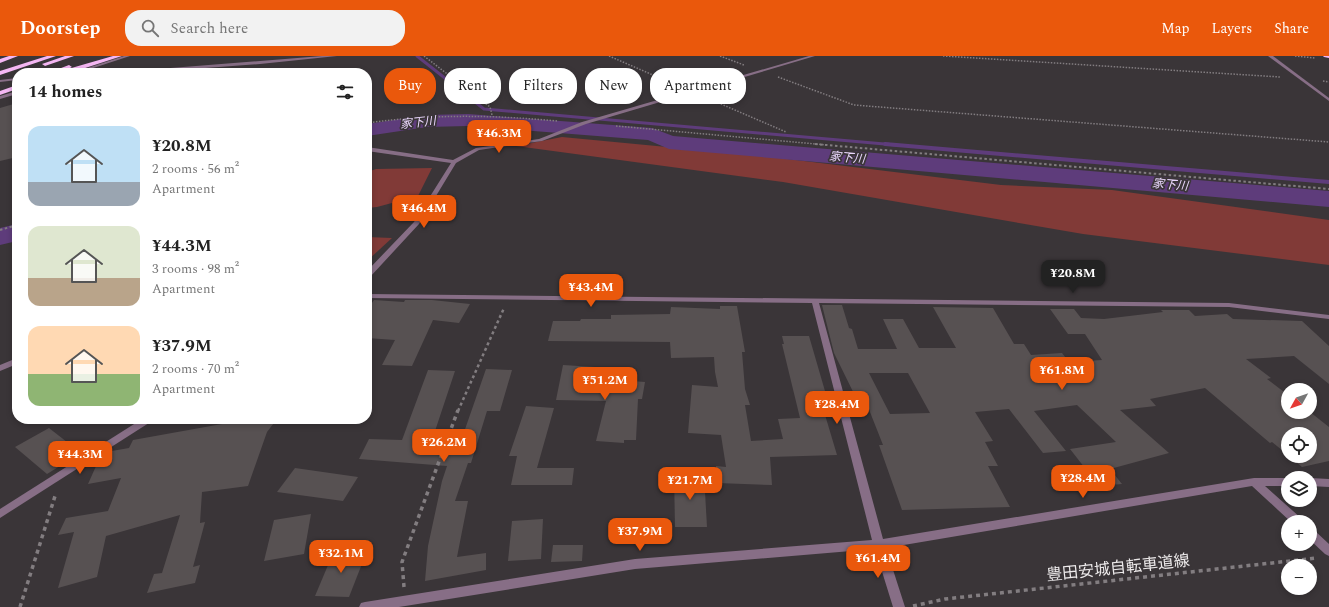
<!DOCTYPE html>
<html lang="en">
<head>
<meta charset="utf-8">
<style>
	body { margin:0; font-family:Spectral,"Noto Sans JP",serif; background:#f2f2f2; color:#222; height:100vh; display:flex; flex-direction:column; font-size:15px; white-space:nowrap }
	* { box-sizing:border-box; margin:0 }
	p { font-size:13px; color:#767676 }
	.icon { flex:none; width:22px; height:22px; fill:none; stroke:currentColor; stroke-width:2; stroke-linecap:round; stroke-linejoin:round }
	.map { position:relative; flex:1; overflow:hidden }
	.panel { position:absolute; left:12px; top:12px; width:360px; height:356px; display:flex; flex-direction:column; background:#fff; border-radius:16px; box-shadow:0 2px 6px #0003 }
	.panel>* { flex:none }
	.top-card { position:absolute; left:384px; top:12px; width:380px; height:36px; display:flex; gap:8px }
	.needle { width:26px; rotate:230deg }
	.buttons { position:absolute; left:1281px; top:327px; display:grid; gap:8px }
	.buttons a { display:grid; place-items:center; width:36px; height:36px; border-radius:50%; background:#fff; box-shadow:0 2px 6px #0003; font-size:20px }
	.price { position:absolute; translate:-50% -34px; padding:0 9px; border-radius:8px; background:#ea580c; color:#fff; font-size:13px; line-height:26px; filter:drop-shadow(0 1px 2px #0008) }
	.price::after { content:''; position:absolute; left:50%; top:24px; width:12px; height:9px; margin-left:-6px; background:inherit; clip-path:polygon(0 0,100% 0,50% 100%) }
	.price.on { background:#222; color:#fff }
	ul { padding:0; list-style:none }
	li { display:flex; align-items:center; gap:12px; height:100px; padding:0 16px }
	li span { display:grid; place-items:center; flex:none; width:112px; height:80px; border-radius:12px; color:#555 }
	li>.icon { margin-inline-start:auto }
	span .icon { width:48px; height:48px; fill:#fffc; stroke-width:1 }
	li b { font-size:17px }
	h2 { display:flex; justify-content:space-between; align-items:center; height:48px; padding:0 16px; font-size:17px }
	.tag { padding:0 14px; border-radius:16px; background:#fff; box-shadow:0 2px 6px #0003; font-size:14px; line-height:36px }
	.tag.on { background:#ea580c; color:#fff }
	header { display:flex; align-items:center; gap:24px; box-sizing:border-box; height:56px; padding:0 20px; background:#ea580c; color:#fff }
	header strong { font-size:19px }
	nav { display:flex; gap:22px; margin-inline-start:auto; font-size:14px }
	.search { width:280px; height:36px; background:#f2f2f2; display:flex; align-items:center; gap:10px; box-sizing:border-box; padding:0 14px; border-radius:16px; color:#767676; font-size:15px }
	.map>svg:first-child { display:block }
	.green { fill:#813a37 }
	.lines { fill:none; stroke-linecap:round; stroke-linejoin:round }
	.stream-far1 { stroke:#5e3c7b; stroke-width:3 }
	.stream { stroke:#5e3c7b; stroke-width:4 }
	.river { fill:#5e3c7b; fill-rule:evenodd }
	.building { fill:#575152; fill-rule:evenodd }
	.path-far3 { stroke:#827d80; stroke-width:1.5; stroke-dasharray:1.5 1.5; stroke-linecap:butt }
	.path-far2 { stroke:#827d80; stroke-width:2; stroke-dasharray:2.5 2.5; stroke-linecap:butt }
	.path-far1 { stroke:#827d80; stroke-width:2.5; stroke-dasharray:3 3; stroke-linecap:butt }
	.path { stroke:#827d80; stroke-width:3.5; stroke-dasharray:4 4; stroke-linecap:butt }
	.minor { fill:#876e86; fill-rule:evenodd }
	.tertiary { fill:#876e86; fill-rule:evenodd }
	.motorway { fill:#f5b7f4; fill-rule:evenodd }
	.labels { text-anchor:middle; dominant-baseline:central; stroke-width:3.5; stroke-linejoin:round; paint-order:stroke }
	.far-water-label { font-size:12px; font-style:italic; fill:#ead7fd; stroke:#3a3538 }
	.near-street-label { font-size:16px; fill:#ece9ea; stroke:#3a3538 }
</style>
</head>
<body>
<header>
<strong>Doorstep</strong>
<div class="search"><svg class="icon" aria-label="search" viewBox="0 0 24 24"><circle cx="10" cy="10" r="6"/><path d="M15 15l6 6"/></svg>Search here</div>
<nav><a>Map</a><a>Layers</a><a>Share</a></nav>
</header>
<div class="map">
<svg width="1329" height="551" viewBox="0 0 1329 551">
	<rect width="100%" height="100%" fill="#3a3538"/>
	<g class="green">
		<path d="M562,81L771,101L1001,129L1112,134L1329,164V209L1083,178L783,126L516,90Z"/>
		<path d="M432,112L418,140L377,151L367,152V116L376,113Z"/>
		<path d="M367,181L392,182L367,205Z"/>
	</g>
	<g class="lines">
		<path class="stream-far1" d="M417,0L484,53L896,89"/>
		<path class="stream" d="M885,88L1329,126"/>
		<g class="river">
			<path d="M468,58L652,72L673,80L1329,135V151L669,93L648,84L468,70L427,71L367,80V68L427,59Z"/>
			<path d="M17,168V185L0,189V172Z"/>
		</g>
	</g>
	<g class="building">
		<path d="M17,47V101L0,105V52Z"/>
		<path d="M374,244L404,246L405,244H432L470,248L459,267L433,264L412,310L382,309L395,284L367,282V254Z"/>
		<path d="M822,249H842L849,272L852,273L858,293H897L883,263H903L919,292H956L933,251L993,252L1014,288H1024L1031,299L1062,297L1069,306L1102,304L1085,278H1068L1050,253H1074L1081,262L1104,263L1163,256L1161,254H1189L1195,260L1227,258L1233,263L1302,265L1329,290V328L1294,300L1246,303L1271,322L1267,323L1288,339V356H1310L1329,371V405L1302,411L1289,400H1310V378H1288V399L1272,386L1270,387L1205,332L1150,343L1156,350L1120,354L1169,397L1110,413L1122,428L1099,430L1070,393L1116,386L1077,349L1034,355L1066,395L1043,397L1009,353L975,356L993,385L985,386L998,410H988L1010,451L902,454L879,389H883L868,351L861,352L834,297ZM869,317H908L930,357L890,358Z"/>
		<path d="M720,250H737L745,296H742L745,333L750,349H745L751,385L783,383L778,363L800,362L782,288H784L782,280H809L827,342H820L837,399L770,401L772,429L717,427L716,410L726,411L721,379L688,377L692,329L718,331L715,316L714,301L671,302L670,286L548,285L553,265H580L581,263H611V259L670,258L671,251L720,253Z"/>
		<path d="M563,309L595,311L594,322L645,326L642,343H638L636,384H624V387L596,385L606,345L556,344Z"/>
		<path d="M486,313L512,314L500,355H487L471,407H468L455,445H468L457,501L486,497V514L425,525L428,490L442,425L447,410L359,403L369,383L402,384L428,314L455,315L434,378L463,379Z"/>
		<path d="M526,350L554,352L537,412H574L572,429H511L517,400H509Z"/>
		<path d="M233,363H277L267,376L248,430L202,436L200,467L205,466L193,511L200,509L195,527L147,537L154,518L162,517L180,459L106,480L97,521L58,532L74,476L58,479L66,462L108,455L121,422L88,428L101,399L106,396L129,392L133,384L233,366Z"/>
		<path d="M49,372L81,397L47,418L15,391Z"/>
		<path d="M295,412L358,421L343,445L277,436Z"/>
		<path d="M674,418H704L707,471H675Z"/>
		<path d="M311,458L304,498L264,505L274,464Z"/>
		<path d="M543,463L541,503L508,505L512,465Z"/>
		<path d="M553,489H583L582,505L551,506Z"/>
		<path d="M334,495H367L349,541L315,540Z"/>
	</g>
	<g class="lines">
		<g class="path-far3">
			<path d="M424,0L490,51L492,59"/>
			<path d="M609,0L676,29"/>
			<path d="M720,0L744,9"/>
			<path d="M943,0L1280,21"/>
			<path d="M1295,0L1315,2"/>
			<path d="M778,21L854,49L1329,86"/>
			<path d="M1323,25L1329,26"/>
			<path d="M707,42L786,76"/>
			<path d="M367,67C431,58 493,59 557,65"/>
			<path d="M616,70L827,89"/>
		</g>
		<g class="path-far2">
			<path d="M815,88L1329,133"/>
			<path d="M0,174L17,169"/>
		</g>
		<path class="path-far1" d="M458,355L504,252"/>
		<g class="path">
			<path d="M404,531L402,506L458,354"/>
			<path d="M913,550L945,543L1317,502"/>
			<path d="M20,551L56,437"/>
		</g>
		<g class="minor">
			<path d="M124,0H130L78,17H72Z"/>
			<path d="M809,0H815L586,68L542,85L479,94L456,107L419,168L370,221H367V215L414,166L451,107L367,95V91L453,104L476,92L539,83L582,66Z"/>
			<path d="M1268,0H1273L1329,42V45Z"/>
			<path d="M17,35V38L0,43V40Z"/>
			<path d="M367,238L1229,247L1329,259V263L1229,251L819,247L883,483L1254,422H1288V430H1265L1302,463L1303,466H1291L1252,430L886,492L905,551H893L875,493L635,513L399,551H359L361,547L365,546L635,503L872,484L812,247L367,242Z"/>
			<path d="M17,302V308L0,315V309Z"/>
			<path d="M142,363H154L152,365L0,462V453Z"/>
			<path d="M1310,422L1329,423V431L1310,430Z"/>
			<path d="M1310,472L1314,474L1329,488V500L1325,498L1310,484Z"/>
		</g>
		<g class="tertiary">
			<path d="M322,0H337L260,8L138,17H118L120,16Z"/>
			<path d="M17,22V24L0,26V24Z"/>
		</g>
		<g class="motorway">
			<path d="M9,0H18L0,7V3Z"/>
			<path d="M47,0H56L0,19V15Z"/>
			<path d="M65,0H74L45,10L42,8Z"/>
			<path d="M113,0H122L70,17H48L69,9L72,11L68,13Z"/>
			<path d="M1323,0H1329V2L1324,1Z"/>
			<path d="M17,29V33L0,39V35Z"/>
		</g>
	</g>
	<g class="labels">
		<g class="far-water-label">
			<text transform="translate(418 67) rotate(-6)">家下川</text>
			<text transform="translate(847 102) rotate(5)">家下川</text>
			<text transform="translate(1170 129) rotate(5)">家下川</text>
		</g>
		<g class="near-street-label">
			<text transform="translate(1118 512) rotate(-6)">豊田安城自転車道線</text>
		</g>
	</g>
</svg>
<div class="buttons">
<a><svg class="needle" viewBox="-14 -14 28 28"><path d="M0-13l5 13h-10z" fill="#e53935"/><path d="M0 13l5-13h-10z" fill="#767676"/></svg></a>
<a><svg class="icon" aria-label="locate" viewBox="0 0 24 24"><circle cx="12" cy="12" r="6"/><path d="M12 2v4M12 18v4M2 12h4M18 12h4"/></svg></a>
<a><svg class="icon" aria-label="layers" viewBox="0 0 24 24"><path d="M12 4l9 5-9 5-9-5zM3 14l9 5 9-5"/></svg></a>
<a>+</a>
<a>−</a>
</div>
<b class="price" style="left:499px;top:98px">¥46.3M</b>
<b class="price" style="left:424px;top:173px">¥46.4M</b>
<b class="price on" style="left:1073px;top:238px">¥20.8M</b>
<b class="price" style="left:591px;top:252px">¥43.4M</b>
<b class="price" style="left:1062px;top:335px">¥61.8M</b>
<b class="price" style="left:605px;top:345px">¥51.2M</b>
<b class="price" style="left:837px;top:369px">¥28.4M</b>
<b class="price" style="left:444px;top:407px">¥26.2M</b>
<b class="price" style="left:80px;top:419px">¥44.3M</b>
<b class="price" style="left:1083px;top:443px">¥28.4M</b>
<b class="price" style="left:690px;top:445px">¥21.7M</b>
<b class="price" style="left:640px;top:496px">¥37.9M</b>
<b class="price" style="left:341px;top:518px">¥32.1M</b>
<b class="price" style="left:878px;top:523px">¥61.4M</b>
<div class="top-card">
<a class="tag on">Buy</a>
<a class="tag">Rent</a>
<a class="tag">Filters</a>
<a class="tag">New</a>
<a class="tag">Apartment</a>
</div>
<section class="panel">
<h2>14 homes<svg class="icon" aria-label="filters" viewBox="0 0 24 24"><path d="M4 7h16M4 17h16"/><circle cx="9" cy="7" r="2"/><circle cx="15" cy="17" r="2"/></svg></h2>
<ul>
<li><span style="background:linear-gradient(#bfe0f5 70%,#9aa5b1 0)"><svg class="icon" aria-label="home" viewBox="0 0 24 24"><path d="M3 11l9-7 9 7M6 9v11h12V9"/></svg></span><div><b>¥20.8M</b><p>2 rooms · 56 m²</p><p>Apartment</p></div></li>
<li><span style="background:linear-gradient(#dfe7d0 65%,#b9a48a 0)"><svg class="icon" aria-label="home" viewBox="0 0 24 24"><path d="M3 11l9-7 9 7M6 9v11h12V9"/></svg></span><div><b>¥44.3M</b><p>3 rooms · 98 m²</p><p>Apartment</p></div></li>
<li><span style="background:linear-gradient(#ffd9b3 60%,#8fb573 0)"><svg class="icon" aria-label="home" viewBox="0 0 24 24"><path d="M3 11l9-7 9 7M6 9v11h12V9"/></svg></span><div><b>¥37.9M</b><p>2 rooms · 70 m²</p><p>Apartment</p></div></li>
</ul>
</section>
</div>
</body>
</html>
